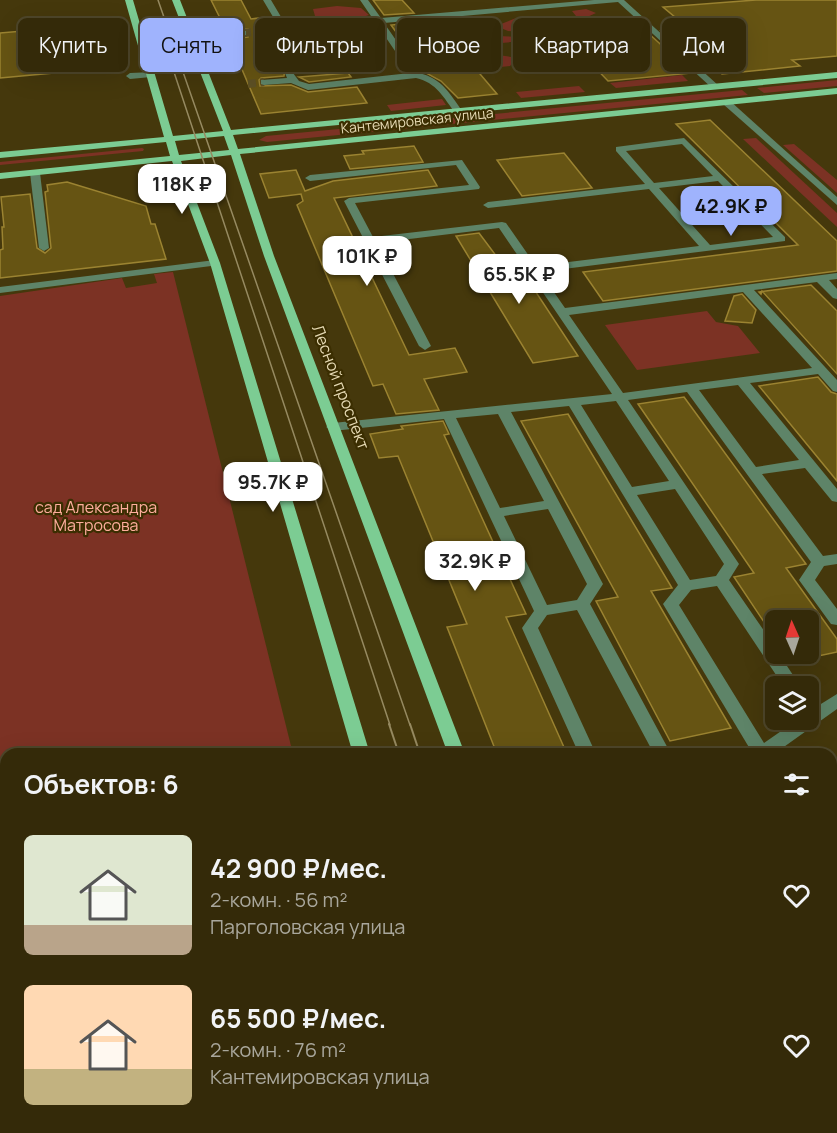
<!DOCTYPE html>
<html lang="ru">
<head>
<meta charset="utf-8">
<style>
	body { margin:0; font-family:Manrope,sans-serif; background:#3f3617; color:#f1f3f6; height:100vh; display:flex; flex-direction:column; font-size:22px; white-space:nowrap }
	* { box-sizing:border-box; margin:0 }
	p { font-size:20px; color:#a9a79c }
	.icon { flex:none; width:33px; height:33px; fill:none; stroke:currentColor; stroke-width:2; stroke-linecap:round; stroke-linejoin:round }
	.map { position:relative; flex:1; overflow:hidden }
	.details { position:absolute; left:0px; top:748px; width:837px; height:386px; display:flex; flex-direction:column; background:#342a09; border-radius:18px 18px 0 0; box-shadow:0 6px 24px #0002,0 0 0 2px #4e462a }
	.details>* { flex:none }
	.hud { position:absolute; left:18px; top:18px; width:801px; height:54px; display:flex; gap:12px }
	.needle { width:39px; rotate:357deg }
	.fabs { position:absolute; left:765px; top:610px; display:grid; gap:12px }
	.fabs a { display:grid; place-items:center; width:54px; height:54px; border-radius:9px; background:#342a09; box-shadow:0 6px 24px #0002,0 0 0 2px #4e462a; font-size:30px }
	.price { position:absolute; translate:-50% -51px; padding:0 14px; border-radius:12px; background:#fff; color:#222; font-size:20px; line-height:39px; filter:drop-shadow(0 2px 3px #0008) }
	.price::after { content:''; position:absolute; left:50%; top:36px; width:18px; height:14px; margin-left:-9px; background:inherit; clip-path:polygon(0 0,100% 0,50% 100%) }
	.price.active { background:#9fb3fd; color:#111 }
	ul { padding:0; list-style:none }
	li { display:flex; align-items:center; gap:18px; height:150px; padding:0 24px }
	li span { display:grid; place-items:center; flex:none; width:168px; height:120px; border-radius:9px; color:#555 }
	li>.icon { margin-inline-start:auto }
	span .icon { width:72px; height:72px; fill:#fffc; stroke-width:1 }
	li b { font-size:26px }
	h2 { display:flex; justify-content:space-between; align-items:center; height:72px; padding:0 24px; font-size:26px }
	.pill { padding:0 21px; border-radius:9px; background:#342a09; box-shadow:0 6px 24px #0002,0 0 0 2px #4e462a; font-size:21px; line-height:54px }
	.pill.active { background:#9fb3fd; color:#111 }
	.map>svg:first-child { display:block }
	.green { fill:#7c3224 }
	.building { fill:#665413; stroke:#9b8331; stroke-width:1.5 }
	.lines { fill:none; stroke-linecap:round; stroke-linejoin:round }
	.minor-tunnel { stroke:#5d5025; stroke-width:8; stroke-dasharray:8 4.5; stroke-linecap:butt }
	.minor { fill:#5e8468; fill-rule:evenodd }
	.major { fill:#7ccc93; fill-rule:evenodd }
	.tram-far1 { stroke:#968a61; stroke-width:1.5 }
	.tram { stroke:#968a61; stroke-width:2 }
	.labels { text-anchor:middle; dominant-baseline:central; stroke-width:4.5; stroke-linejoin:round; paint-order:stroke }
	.far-street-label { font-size:14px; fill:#e5d9b3; stroke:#3b2e01 }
	.street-label { font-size:16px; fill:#e5d9b3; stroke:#3b2e01 }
	.park-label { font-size:16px; fill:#fead9d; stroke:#3b2e01 }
</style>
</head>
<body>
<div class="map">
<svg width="837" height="1133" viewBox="0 0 837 1133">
	<rect width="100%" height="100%" fill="#45380c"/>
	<g class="green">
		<path d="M337,6L361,8L369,15L357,19L304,24L297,21L315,16L313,9Z"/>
		<path d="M586,9L596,13L550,34L508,31L496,26L516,18L538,23L539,20L576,16L572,11Z"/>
		<path d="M470,35L547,38L540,42L533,40L479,45L486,53L517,58L510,66L491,68L478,55L459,52L451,44Z"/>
		<path d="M682,75L688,81L616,88L610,83Z"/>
		<path d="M837,80V86L764,93L757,88Z"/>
		<path d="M579,86L585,92L521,98L516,92Z"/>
		<path d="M742,90L748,95L267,142L259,140L266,136Z"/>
		<path d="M442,99L446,105L391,111L387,105Z"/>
		<path d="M756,138L837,213V227L743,139Z"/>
		<path d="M794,144L837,180V193L783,145Z"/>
		<path d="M142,148L144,149L143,151L0,165V162Z"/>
		<path d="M173,272L293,754H6V1040L0,1041V296L122,278L126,288L157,283L154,274Z"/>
		<path d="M707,311L716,322L738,326L760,353L637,370L605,325Z"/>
	</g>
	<g class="building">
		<path d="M211,0H241L251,19L267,17L272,27L268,31L275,33L286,54L284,76L261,78L259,80L260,86L291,85L308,92L357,87L367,103L261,114L229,39L248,37V29L226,30Z"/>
		<path d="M373,0H402L414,13L384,15Z"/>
		<path d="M756,0H837V56L792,60L800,66L722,74L718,70L706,71L661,31L688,28L663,7Z"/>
		<path d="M421,22L456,62L469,61L497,94L458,98L441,81L426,73L391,25Z"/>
		<path d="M69,27L75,71L0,78V33Z"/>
		<path d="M647,32L692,73L608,81L568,39Z"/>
		<path d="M348,73L351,77L309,82L299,77Z"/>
		<path d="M710,120L837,241V271L603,301L583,272L798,245L676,124Z"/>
		<path d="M414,146L423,162L350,169L344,156L364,154L362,151Z"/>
		<path d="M564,153L592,188L522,196L497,160Z"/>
		<path d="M296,170L305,191L333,181L428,170L437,186L334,198L409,355L455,348L467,372L424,379L439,410L396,414L383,384L373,386L297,205L303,201L301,194L269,198L260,174Z"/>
		<path d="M67,182L146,206L151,224H155L166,259L0,278V250L3,249L2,227H4L1,197L30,194L37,248L45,253L51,248L45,192L48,191L47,185Z"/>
		<path d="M479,233L521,289L530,283L578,356L533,363L456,236Z"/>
		<path d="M811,285L837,311V374L762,291L761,294L759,292Z"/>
		<path d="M742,294L756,310L752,323L725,321L734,296Z"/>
		<path d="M818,377L831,392L837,394V481L759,386Z"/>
		<path d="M684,397L806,564L786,568L837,639V652L790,662L785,654H808V621H776V640L734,577L754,573L638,404Z"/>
		<path d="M568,414L672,588L651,591L731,728L670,741L596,601L618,597L521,421Z"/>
		<path d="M443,421L449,434L444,435L526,614L506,617L567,754H497L447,627L467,624L398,456L379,458L370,434L403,429L401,426Z"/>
	</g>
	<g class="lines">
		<g class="minor-tunnel">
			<path d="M243,33L274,30"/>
			<path d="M248,84L264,82"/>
		</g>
		<g class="minor">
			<path d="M263,0H271L287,27L373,19L360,0H368L381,18L594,0H624L719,86L712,88L618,2L384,23L419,73C443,79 449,93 463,112L459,115L456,114C443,97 437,83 416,78L308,90L291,83L264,85L261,84V80L287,78L285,73L290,46L282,32L270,30L279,27ZM376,23L410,73L309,84L299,81L293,73L298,46L289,31Z"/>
			<path d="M243,31H246V35L190,40L186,38L190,36Z"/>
			<path d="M154,72V76L151,77L130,79L126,76L130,73Z"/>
			<path d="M723,100H729L837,197V205L723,104Z"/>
			<path d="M684,138L785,237V241L540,272L565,308L837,273V279L829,280L837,289V299L833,298L817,282L754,290L837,380V392L833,391L818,374L750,383L837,489V502L832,501L805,468L762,474L823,556L837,554V564L824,566L815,580L837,609V625L831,624L799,580L811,562L687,392L628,400L739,564L729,580L776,648V654H779L801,687H784L717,586L691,590L679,605L764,743L797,720H808V712L837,694V709L774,754H753L663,604L678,585L569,406L511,412L603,584L590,604L671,754H654L577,610L547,615L538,628L596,754H579L522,628L534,611L444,419L333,431L326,427L333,423L612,394L499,228L377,243L431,346L425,350L419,346L344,201L349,198L469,185L456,165L310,181L305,178L310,175L462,160L480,187L479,189L355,203L373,237L502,222L506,223L536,266L699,246L649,189L488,208L483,205L488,202L645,184L616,151V147ZM682,144L713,176L654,183L626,151ZM718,181L773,237L710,245L659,188ZM743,292L812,368L623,393L569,315ZM738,385L799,460L756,467L699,390ZM616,401L669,481L632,487L581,405ZM498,414L544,501L500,508L456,418ZM675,489L724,564L716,576L690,580L637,495ZM548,509L587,584L577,600L547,605L504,516Z"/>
			<path d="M35,170L40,173L49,248L44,251L39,248L30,173Z"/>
			<path d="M215,260L220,263L219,265L0,293V287Z"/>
			<path d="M837,892V911L831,913V894Z"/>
			<path d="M550,1128H576L574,1133H548Z"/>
		</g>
		<g class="major">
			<path d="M125,0H133L173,136L223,131L172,0H180L231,130L837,72V78L233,135L238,149L837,88V94L240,154L274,256L465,754H448L264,256L231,155L181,161L220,263L370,754H353L210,263L172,161L0,179V173L170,156L166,142L0,158V152L164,137ZM224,136L229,150L179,155L175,141Z"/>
			<path d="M468,1128H490L492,1133H470Z"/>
			<path d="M597,1128H619L621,1133H599Z"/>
		</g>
		<g class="tram-far1">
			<path d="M158,0L410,725"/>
			<path d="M168,54L390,725"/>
		</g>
		<g class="tram">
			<path d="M389,724L399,754"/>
			<path d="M410,724L420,754"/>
			<path d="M526,1128L527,1133"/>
			<path d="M551,1128L553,1133"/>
		</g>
	</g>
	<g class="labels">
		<g class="far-street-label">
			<text transform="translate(417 120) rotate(-6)">Кантемировская улица</text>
		</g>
		<g class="street-label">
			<text transform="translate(341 387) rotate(69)">Лесной проспект</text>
		</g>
		<g class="park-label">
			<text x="96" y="507">cад Александра<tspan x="96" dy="18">Матросова</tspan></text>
		</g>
	</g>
</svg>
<div class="fabs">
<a><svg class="needle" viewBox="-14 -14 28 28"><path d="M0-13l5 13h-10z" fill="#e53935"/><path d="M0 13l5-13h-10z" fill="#a9a79c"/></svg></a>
<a><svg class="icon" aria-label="layers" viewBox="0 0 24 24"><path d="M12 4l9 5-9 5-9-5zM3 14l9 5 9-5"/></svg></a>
</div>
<b class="price" style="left:182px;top:215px">118K ₽</b>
<b class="price active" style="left:731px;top:237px">42.9K ₽</b>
<b class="price" style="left:367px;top:287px">101K ₽</b>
<b class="price" style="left:519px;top:305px">65.5K ₽</b>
<b class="price" style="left:273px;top:513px">95.7K ₽</b>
<b class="price" style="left:475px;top:592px">32.9K ₽</b>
<div class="hud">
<a class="pill">Купить</a>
<a class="pill active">Снять</a>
<a class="pill">Фильтры</a>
<a class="pill">Новое</a>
<a class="pill">Квартира</a>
<a class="pill">Дом</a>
</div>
<section class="details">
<h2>Объектов: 6<svg class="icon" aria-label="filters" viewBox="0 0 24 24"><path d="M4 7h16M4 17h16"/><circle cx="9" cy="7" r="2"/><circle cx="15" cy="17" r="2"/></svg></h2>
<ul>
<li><span style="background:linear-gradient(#dfe7d0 75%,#b9a48a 0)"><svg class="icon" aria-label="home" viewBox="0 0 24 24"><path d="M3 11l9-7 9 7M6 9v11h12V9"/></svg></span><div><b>42 900 ₽/мес.</b><p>2-комн. · 56 m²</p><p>Парголовская улица</p></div><svg class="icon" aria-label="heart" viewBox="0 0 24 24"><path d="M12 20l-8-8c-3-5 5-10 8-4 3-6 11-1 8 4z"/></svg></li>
<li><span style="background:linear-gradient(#ffd9b3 70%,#c2b280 0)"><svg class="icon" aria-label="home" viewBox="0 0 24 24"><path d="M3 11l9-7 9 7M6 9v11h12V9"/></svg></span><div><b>65 500 ₽/мес.</b><p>2-комн. · 76 m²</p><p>Кантемировская улица</p></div><svg class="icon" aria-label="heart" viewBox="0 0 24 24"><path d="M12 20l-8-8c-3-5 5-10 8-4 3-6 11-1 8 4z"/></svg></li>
</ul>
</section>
</div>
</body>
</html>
